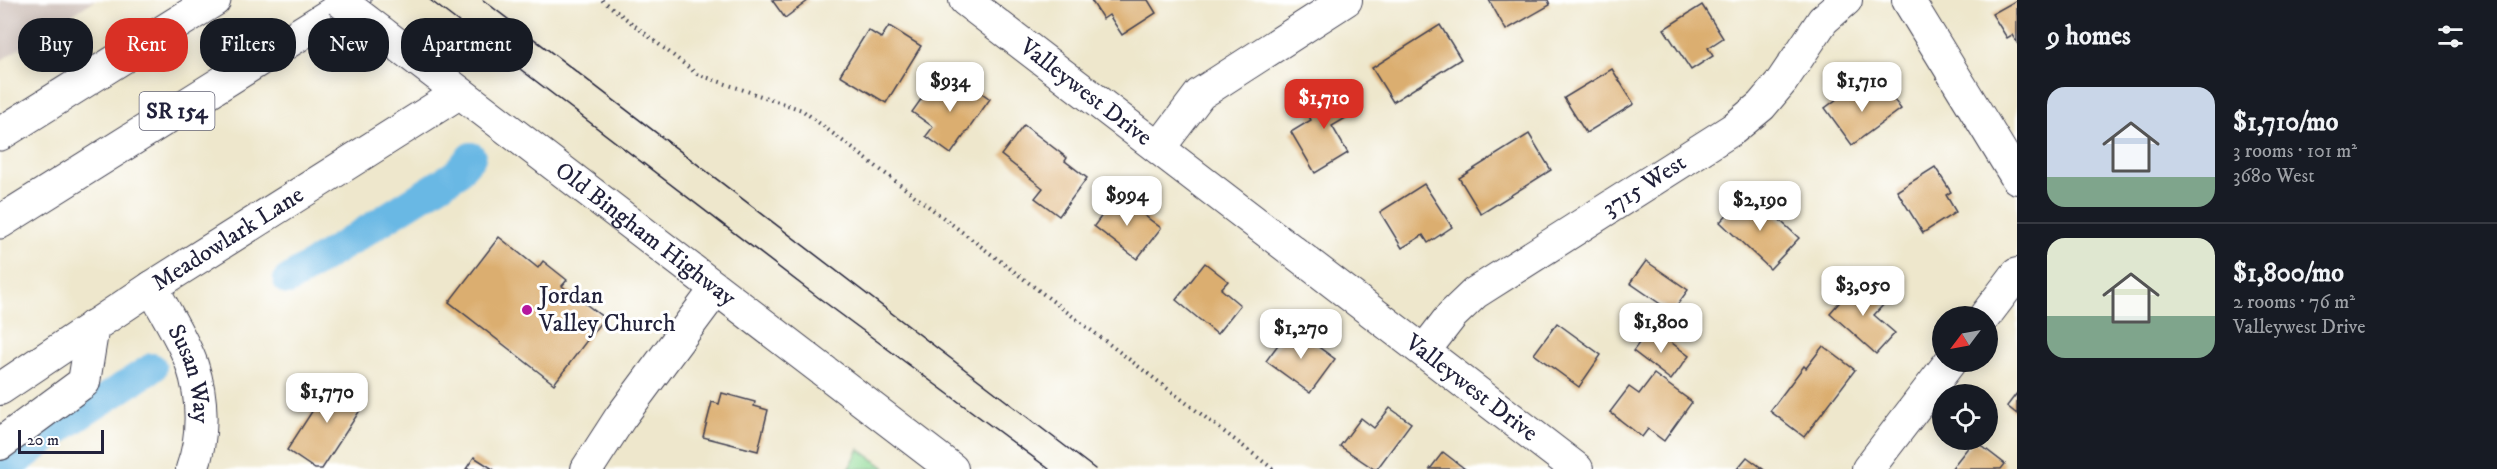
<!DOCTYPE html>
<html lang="en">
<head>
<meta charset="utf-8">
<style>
	body { margin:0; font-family:"IM FELL DW Pica",serif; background:#20242c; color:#f1f3f6; height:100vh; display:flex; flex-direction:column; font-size:22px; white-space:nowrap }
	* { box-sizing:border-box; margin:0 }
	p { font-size:20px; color:#9ea1a6 }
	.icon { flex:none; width:33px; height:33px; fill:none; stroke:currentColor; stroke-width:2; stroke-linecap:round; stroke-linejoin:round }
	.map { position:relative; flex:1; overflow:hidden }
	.drawer { display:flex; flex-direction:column; background:#171b24; width:480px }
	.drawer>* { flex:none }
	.banner { position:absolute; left:18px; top:18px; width:570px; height:54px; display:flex; gap:12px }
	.needle { width:39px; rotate:238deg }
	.controls { position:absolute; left:1932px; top:306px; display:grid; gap:12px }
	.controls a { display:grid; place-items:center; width:66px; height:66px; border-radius:50%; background:#171b24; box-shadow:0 3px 15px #0003; font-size:30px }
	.scale { position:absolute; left:18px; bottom:15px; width:86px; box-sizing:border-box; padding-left:6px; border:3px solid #22223b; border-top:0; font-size:16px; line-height:21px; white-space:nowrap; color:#22223b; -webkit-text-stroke:4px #fff; paint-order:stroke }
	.price { position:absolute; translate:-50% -51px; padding:0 14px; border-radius:12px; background:#fff; color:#222; font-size:20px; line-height:39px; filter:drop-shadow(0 2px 3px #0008) }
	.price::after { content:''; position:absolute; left:50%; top:36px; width:18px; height:14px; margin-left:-9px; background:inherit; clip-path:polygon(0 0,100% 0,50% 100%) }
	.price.selected { background:#d93025; color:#fff }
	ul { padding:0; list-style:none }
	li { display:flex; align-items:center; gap:18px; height:150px; padding:0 30px }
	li+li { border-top:2px solid #363941 }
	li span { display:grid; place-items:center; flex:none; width:168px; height:120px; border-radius:18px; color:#555 }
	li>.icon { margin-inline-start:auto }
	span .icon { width:72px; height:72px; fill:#fffc; stroke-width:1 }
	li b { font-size:26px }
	h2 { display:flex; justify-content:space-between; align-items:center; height:72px; padding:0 30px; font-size:26px }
	.tag { padding:0 21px; border-radius:24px; background:#171b24; box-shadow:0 3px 15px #0003; font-size:21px; line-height:54px }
	.tag.selected { background:#d93025; color:#fff }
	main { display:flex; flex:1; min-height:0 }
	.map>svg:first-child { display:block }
	.industrial { fill:#cfc1ba }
	.green { fill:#90da96; stroke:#597e68; stroke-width:1.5 }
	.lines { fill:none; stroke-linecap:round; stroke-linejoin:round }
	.canal { stroke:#69b8e4; stroke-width:30 }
	.building { fill:#dbae6f }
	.minor-casing { stroke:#414051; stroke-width:34 }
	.highway-casing { stroke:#414051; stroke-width:35 }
	.path { stroke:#414051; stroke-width:4; stroke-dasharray:1.5 4.5; stroke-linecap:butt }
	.minor { stroke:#fff; stroke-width:32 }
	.highway { stroke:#fff; stroke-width:33 }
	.tram { stroke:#22223b; stroke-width:1.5 }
	.minor-bridge-casing { stroke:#414051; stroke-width:34; stroke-linecap:butt }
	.minor-bridge { stroke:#fff; stroke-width:32 }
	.poi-dot { fill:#b5179e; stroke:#fff; stroke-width:2 }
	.labels { text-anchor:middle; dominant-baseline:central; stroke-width:6; stroke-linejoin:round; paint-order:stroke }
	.shield { fill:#fff; stroke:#646476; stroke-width:1.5 }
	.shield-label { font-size:22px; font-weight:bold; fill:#22223b }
	.street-label { font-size:24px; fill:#22223b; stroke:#fff }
	.poi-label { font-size:24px; fill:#22223b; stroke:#fff; text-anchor:start }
</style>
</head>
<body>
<main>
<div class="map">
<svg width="2017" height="469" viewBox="0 0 2017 469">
	<rect width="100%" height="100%" fill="#fff"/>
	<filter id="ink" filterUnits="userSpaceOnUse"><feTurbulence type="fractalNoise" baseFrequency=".0167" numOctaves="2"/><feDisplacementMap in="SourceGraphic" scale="12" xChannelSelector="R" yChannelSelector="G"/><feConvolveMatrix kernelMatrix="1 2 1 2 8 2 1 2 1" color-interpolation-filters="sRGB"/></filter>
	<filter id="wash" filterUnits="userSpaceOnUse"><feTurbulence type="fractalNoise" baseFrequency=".008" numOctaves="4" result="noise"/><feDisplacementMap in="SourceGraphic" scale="24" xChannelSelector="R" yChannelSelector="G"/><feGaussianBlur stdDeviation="1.35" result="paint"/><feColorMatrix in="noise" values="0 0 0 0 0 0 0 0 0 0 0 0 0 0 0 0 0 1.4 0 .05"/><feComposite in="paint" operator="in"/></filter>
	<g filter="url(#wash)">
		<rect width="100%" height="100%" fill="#eee7cc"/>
		<path class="industrial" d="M0,0H95L0,61Z"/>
		<path class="green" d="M859,449L884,467L885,469H849Z"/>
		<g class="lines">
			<g class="canal">
				<path d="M288,280L456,174L471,157"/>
				<path d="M6,469L63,426L152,368"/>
			</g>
		</g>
		<g id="blocks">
			<g class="building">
				<path d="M772,0H809L785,18Z"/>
				<path d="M1091,0H1148L1156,13L1122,35L1109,15L1103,19Z"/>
				<path d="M1489,0H1548L1550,5L1506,30Z"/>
				<path d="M2017,0V43L2012,35L2007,38L1992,14Z"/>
				<path d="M1702,5L1723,38L1708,48L1713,56L1691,70L1664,29Z"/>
				<path d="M1440,25L1461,59L1393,102L1372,68Z"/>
				<path d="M889,26L921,46L886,103L840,75L868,30L881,38Z"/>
				<path d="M1612,69L1634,104L1586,133L1564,98Z"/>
				<path d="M964,80L990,99L951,154L926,136L933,127L912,112L934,81L953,95Z"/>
				<path d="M1340,85L1356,112L1332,126L1348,153L1315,173L1291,132L1311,120L1308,115L1318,109L1313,101Z"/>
				<path d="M1884,86L1901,109L1852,145L1825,108L1853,87L1863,101Z"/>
				<path d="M1024,125L1067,158L1065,161L1087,178L1059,216L1035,198L1043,188L1001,155Z"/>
				<path d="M1529,134L1551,170L1481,214L1459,178Z"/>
				<path d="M1935,167L1951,192L1946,195L1956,212L1923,233L1897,191Z"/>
				<path d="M1424,184L1452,227L1428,243L1423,235L1402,248L1380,212Z"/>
				<path d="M1117,195L1161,228L1137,259L1094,226Z"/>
				<path d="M1756,198L1799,238L1770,269L1720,222L1737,204L1744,212Z"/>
				<path d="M499,237L538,268L543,261L567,280L562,286L604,318L554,384L449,302Z"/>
				<path d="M1646,261L1688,290L1672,312L1630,283Z"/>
				<path d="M1205,263L1228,281L1221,289L1240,305L1217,334L1176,300Z"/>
				<path d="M1859,280L1885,303L1874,315L1895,333L1876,354L1830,313Z"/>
				<path d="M1557,323L1601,355L1579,387L1534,354Z"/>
				<path d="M1291,327L1335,359L1310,393L1266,361Z"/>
				<path d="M1651,327L1689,356L1671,380L1633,351Z"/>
				<path d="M1823,346L1855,370L1804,437L1770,411L1804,366L1806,368Z"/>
				<path d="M1654,374L1692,402L1664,441L1648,429L1642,437L1610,412L1629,387L1639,394Z"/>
				<path d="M335,376L368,398L322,469H315L287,450Z"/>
				<path d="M722,393L755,402L754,406L768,410L758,451L703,437L712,402L719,404Z"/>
				<path d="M2017,393V414L2007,406Z"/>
				<path d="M1390,408L1411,423L1377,469H1374L1340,446L1361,418L1374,428Z"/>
				<path d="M1974,440L2005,464L2001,469H1951Z"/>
				<path d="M1443,452L1465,469H1430Z"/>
				<path d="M474,457L493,469H466Z"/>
				<path d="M1747,457L1763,469H1737Z"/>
			</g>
		</g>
	</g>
	<g filter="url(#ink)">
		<use href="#blocks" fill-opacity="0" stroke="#414051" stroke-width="1.5"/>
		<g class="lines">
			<g class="minor-casing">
				<g id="minor">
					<path id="s1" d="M965,0L1577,469"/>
					<path d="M1908,0L2017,178"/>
					<path id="s2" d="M381,32L952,469"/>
					<path d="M1159,148L1200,94L1346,0"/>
					<path id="s3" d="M152,287C164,311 184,341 192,365C203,397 204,437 192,469"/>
					<path d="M1985,316L2017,274"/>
					<path id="s4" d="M1424,351L1452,315L1475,293L1733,129L1761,106L1782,81L1823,20L1846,0"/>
					<path id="s5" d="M0,389L152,287L459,93"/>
					<path d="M0,444L84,382L93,326"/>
					<path d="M587,469L620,418L716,289"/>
					<path d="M1868,469L1950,362"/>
				</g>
			</g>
			<g class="highway-casing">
				<g id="highway">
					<path d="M0,134L214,0"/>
					<path d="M0,222L354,0"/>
				</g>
			</g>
			<path class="path" d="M602,0L697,74L802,110L1273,469"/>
			<use href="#minor" class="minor"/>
			<use href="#highway" class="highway"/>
			<g class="tram">
				<path d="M430,0L819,298L1049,469"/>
				<path d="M483,0L1095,469"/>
			</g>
			<g class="minor-bridge-casing">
				<path id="minor-bridge" d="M339,0L381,32"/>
			</g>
			<use href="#minor-bridge" class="minor-bridge"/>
		</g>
	</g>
	<circle class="poi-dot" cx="527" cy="310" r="6"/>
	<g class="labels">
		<rect class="shield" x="139.5" y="92" width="75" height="38" rx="4.5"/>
		<g class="shield-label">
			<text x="177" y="111">SR 154</text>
		</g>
		<g class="street-label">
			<text stroke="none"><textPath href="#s1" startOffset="152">Valleywest Drive</textPath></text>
			<text stroke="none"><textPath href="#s4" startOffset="278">3715 West</textPath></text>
			<text stroke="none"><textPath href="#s2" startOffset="333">Old Bingham Highway</textPath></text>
			<text stroke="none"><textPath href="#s5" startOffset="273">Meadowlark Lane</textPath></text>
			<text stroke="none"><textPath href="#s3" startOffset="96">Susan Way</textPath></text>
			<text stroke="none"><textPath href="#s1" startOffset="638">Valleywest Drive</textPath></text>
		</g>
		<g class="poi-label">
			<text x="539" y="296">Jordan<tspan x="539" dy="28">Valley Church</tspan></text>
		</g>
	</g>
</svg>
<div class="controls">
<a><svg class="needle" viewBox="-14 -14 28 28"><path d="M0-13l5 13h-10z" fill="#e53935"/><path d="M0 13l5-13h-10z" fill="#9ea1a6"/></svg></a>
<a><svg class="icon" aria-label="locate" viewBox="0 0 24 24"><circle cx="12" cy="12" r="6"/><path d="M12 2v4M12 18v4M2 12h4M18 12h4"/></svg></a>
</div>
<div class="scale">20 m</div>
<b class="price" style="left:950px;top:113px">$934</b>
<b class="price" style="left:1862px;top:113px">$1,710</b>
<b class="price selected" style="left:1324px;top:130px">$1,710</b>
<b class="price" style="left:1127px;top:227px">$994</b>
<b class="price" style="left:1760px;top:232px">$2,190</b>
<b class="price" style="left:1863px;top:317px">$3,050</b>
<b class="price" style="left:1661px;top:354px">$1,800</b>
<b class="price" style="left:1301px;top:360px">$1,270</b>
<b class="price" style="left:327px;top:424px">$1,770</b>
<div class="banner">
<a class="tag">Buy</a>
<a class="tag selected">Rent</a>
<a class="tag">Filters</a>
<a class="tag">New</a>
<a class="tag">Apartment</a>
</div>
</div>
<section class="drawer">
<h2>9 homes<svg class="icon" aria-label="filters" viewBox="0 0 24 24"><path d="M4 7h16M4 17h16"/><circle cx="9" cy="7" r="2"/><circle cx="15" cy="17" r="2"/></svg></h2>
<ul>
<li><span style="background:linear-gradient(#c9d6e8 75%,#7fa58c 0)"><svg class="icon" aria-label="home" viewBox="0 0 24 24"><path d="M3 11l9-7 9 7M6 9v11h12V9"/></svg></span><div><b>$1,710/mo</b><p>3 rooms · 101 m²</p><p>3680 West</p></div></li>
<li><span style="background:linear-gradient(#dfe7d0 65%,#7fa58c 0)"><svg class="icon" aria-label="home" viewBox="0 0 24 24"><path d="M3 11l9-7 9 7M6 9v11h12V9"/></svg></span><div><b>$1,800/mo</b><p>2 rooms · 76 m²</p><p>Valleywest Drive</p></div></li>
</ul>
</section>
</main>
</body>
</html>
